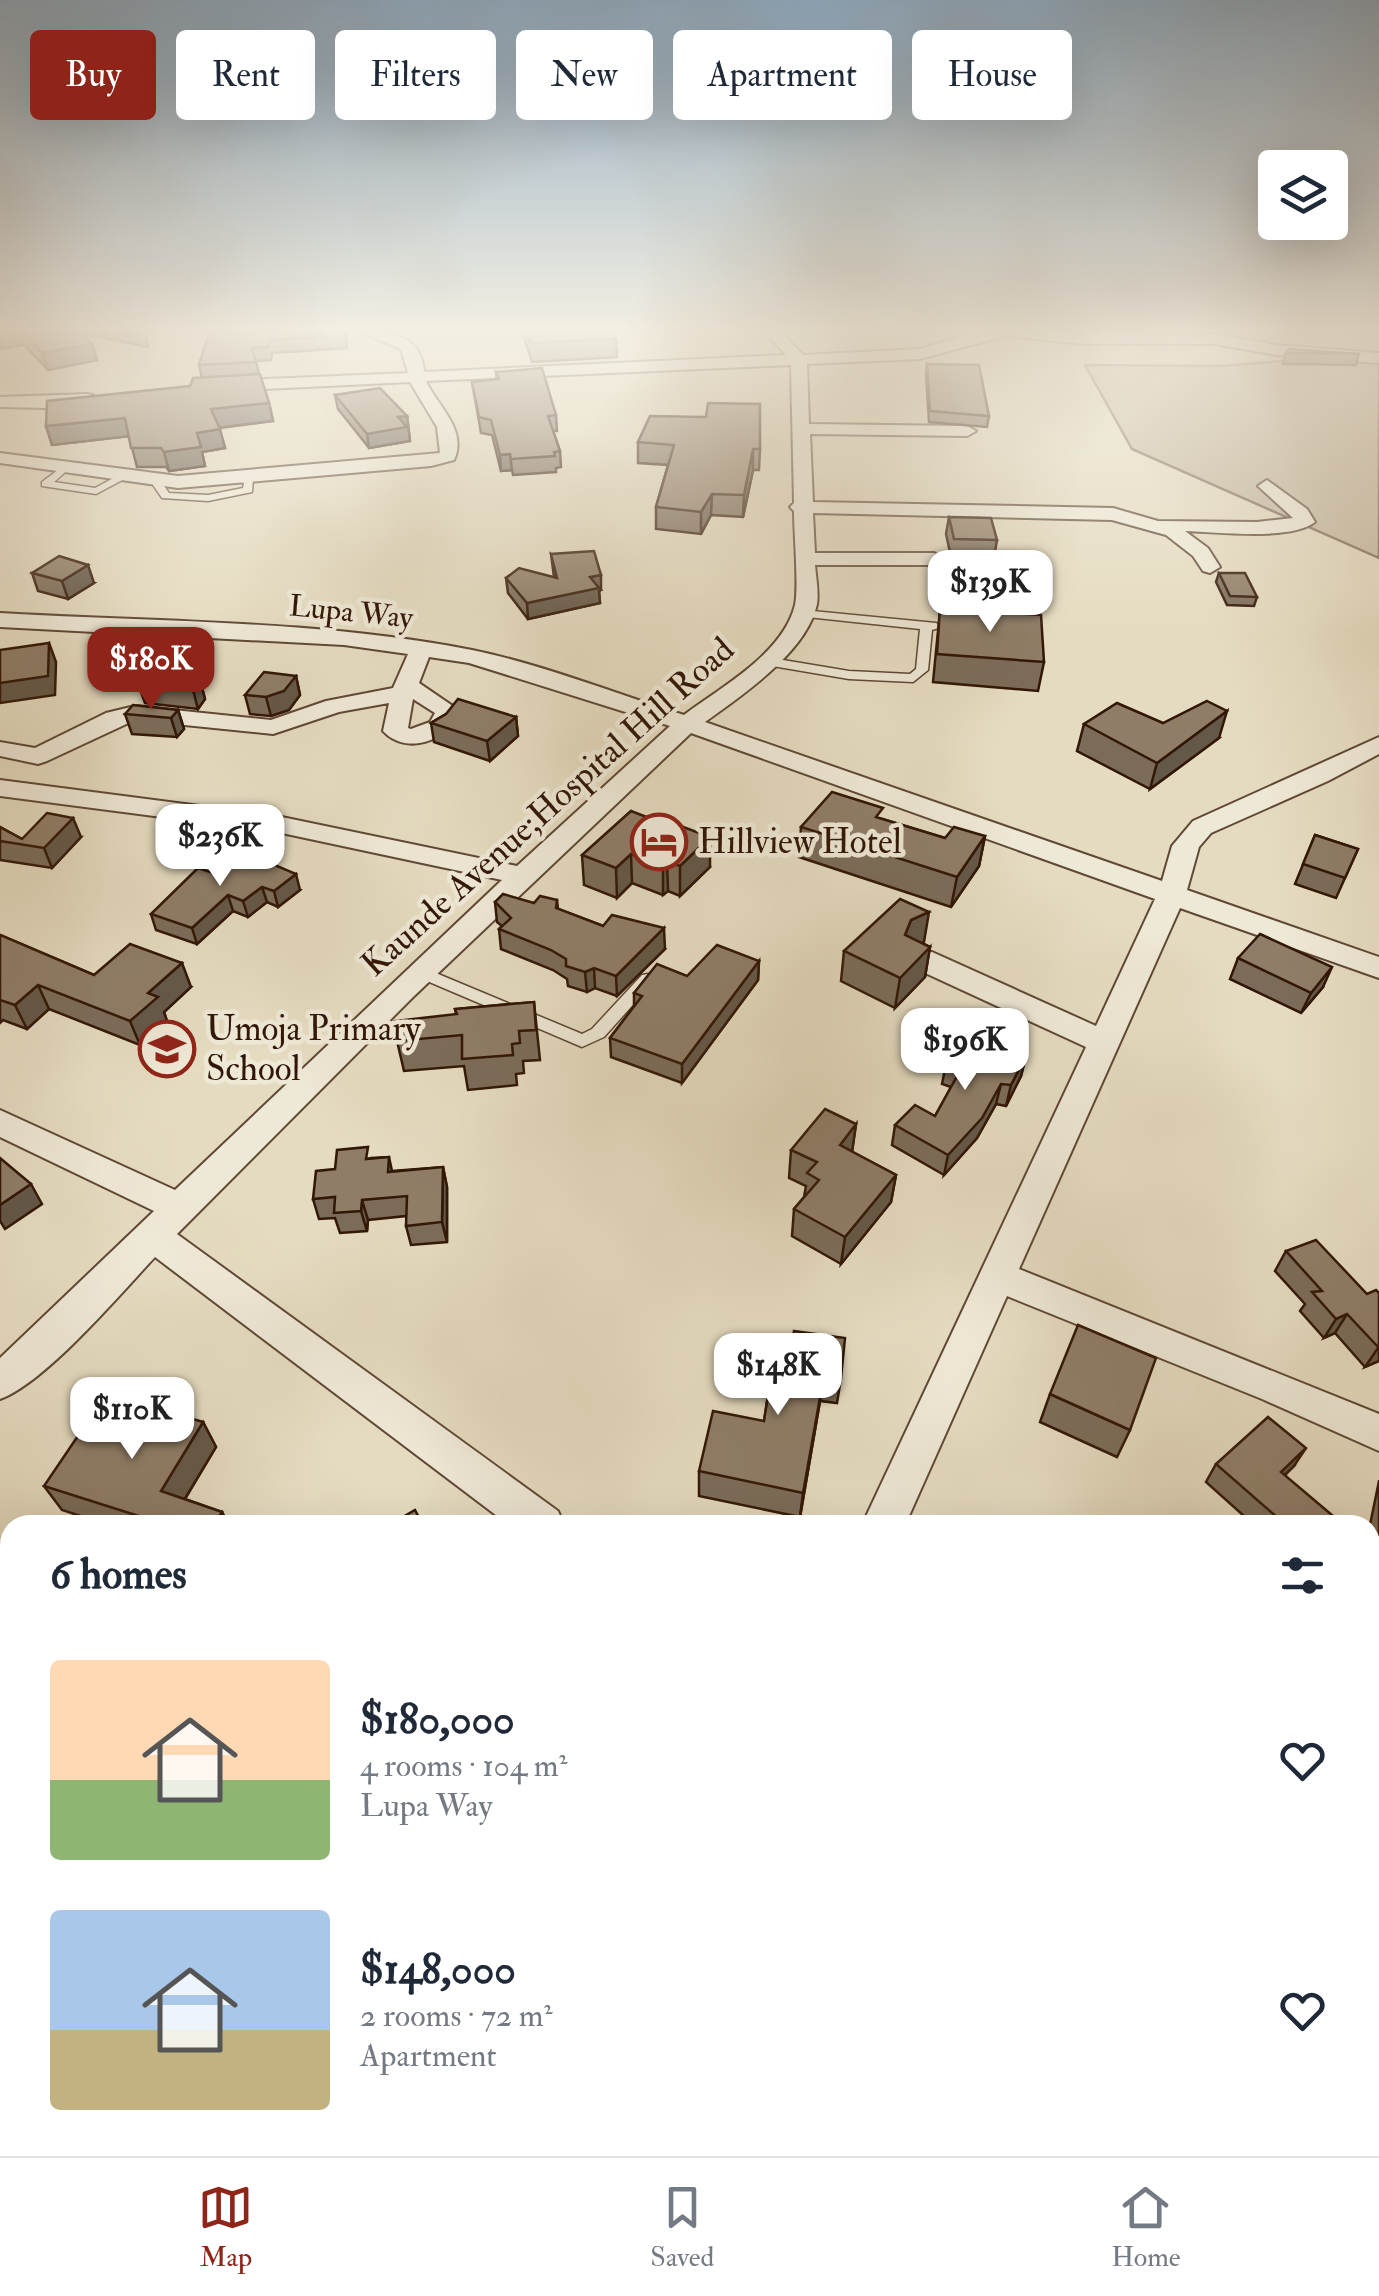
<!DOCTYPE html>
<html lang="en">
<head>
<meta charset="utf-8">
<style>
	body { margin:0; font-family:"IM FELL Double Pica",serif; background:#f2f2f3; color:#1f2937; height:100vh; display:flex; flex-direction:column; font-size:38px; white-space:nowrap }
	* { box-sizing:border-box; margin:0 }
	p { font-size:32px; color:#747a83 }
	.icon { flex:none; width:55px; height:55px; fill:none; stroke:currentColor; stroke-width:2; stroke-linecap:round; stroke-linejoin:round }
	.map { position:relative; flex:1; overflow:hidden }
	.sheet { position:absolute; left:0px; top:1515px; width:1380px; height:642px; display:flex; flex-direction:column; background:#fff; border-radius:30px 30px 0 0; box-shadow:0 10px 40px #0002 }
	.sheet>* { flex:none }
	.top-card { position:absolute; left:30px; top:30px; width:1320px; height:90px; display:flex; gap:20px }
	.tools { position:absolute; left:1258px; top:150px; display:grid; gap:20px }
	.tools a { display:grid; place-items:center; width:90px; height:90px; border-radius:10px; background:#fff; box-shadow:0 10px 40px #0002; font-size:50px }
	.price { position:absolute; translate:-50% -85px; padding:0 22px; border-radius:20px; background:#fff; color:#222; font-size:32px; line-height:65px; filter:drop-shadow(0 2px 5px #0008) }
	.price::after { content:''; position:absolute; left:50%; top:60px; width:30px; height:22px; margin-left:-15px; background:inherit; clip-path:polygon(0 0,100% 0,50% 100%) }
	.price.on { background:#8f2418; color:#fff }
	ul { padding:0; list-style:none }
	li { display:flex; align-items:center; gap:30px; height:250px; padding:0 50px }
	li span { display:grid; place-items:center; flex:none; width:280px; height:200px; border-radius:10px; color:#555 }
	li>.icon { margin-inline-start:auto }
	span .icon { width:120px; height:120px; fill:#fffc; stroke-width:1 }
	li b { font-size:42px }
	h2 { display:flex; justify-content:space-between; align-items:center; height:120px; padding:0 50px; font-size:42px }
	.pill { padding:0 35px; border-radius:10px; background:#fff; box-shadow:0 10px 40px #0002; font-size:35px; line-height:90px }
	.pill.on { background:#8f2418; color:#fff }
	.dock { display:flex; justify-content:space-around; align-items:center; height:140px; border-top:2px solid #e0e1e3; background:#fff; font-size:28px; color:#747a83 }
	.dock a { display:grid; justify-items:center; gap:5px }
	.dock .on { color:#8f2418 }
	.map>svg:first-child { display:block }
	.green { fill:#c7baa0; stroke:#7c6853; stroke-width:2.5 }
	.lines { fill:none; stroke-linecap:round; stroke-linejoin:round }
	.lane-casing { stroke:#5f4834; stroke-width:3 }
	.street-casing { stroke:#5f4834; stroke-width:4 }
	.lane { fill:#eee8d6; fill-rule:evenodd }
	.street { fill:#eee8d6; fill-rule:evenodd }
	.wall { fill:#7b6c59; stroke:#321706; stroke-width:2.5 }
	.shaded-wall { fill:#645848; stroke:#321706; stroke-width:2.5 }
	.building { fill:#8f7d67; stroke:#321706; stroke-width:2.5 }
	.labels { text-anchor:middle; dominant-baseline:central; stroke-width:9; stroke-linejoin:round; paint-order:stroke }
	.far-street-label { font-size:30px; fill:#321706; stroke:#eee8d6 }
	.street-label { font-size:35px; fill:#321706; stroke:#eee8d6 }
	.poi-label { font-size:35px; fill:#321706; stroke:#eee8d6; text-anchor:start }
</style>
</head>
<body>
<div class="map">
<svg width="1379" height="2156" viewBox="0 0 1379 2156">
	<rect width="100%" height="100%" fill="#e5dbc0"/>
	<filter id="stains"><feTurbulence type="fractalNoise" baseFrequency=".002" numOctaves="4"/><feColorMatrix values="0 0 0 0 .2 0 0 0 0 .09 0 0 0 0 .02 0 0 0 .5 -.17"/></filter>
	<radialGradient id="worn" r=".72"><stop offset=".6" stop-color="#630" stop-opacity="0"/><stop offset="1" stop-color="#630" stop-opacity=".3"/></radialGradient>
	<path class="green" d="M1379,353V558L1132,449L1085,365L1221,366Z"/>
	<g class="lines">
		<g class="lane-casing">
			<g id="lane">
				<path d="M66,464L71,467L54,482L95,488L119,475L128,477L96,494L42,486V482Z"/>
				<path d="M237,475L253,479L252,492L208,501L162,498L151,482L160,480L169,493L208,495L243,488L244,483L232,478Z"/>
				<path d="M802,610L936,623L942,627L932,630L928,670L913,682L849,679L761,664V658L765,657L849,671L910,674L916,669L920,629L798,616V612Z"/>
				<path d="M419,966L582,1034L592,1029L642,975L648,974L656,979L604,1037L582,1047L413,975L411,971Z"/>
			</g>
		</g>
		<g class="street-casing">
			<g id="street">
				<path d="M359,332C390,332 422,334 424,372L786,355L765,332H781L803,355L920,349L974,332L1215,334L1277,345L1379,353V363L1277,355L1215,344H1084L1005,336L920,359L807,364L809,424L967,426L976,431L967,436L810,434L813,502L1113,508L1158,521L1257,522L1293,518L1258,486L1267,480L1307,509L1315,522C1291,541 1217,532 1185,531L1208,548L1220,567L1210,573L1203,571L1193,556L1166,535L1112,520L813,513L815,553H934L944,559L934,565H815C816,577 819,593 817,604C807,652 742,695 705,722L1162,881L1172,846L1193,821L1379,737V754L1328,781L1211,833L1199,847L1187,890L1379,957V978L1180,908L1019,1269L1379,1414V1451L1262,1399L1007,1296L905,1525H862L1086,1047L910,966L906,959L910,952H932L1096,1026L1155,899L691,733L413,997L177,1234L558,1511L564,1525H509L155,1257C120,1294 45,1383 0,1399V1358L154,1211L0,1137V1110L175,1190L502,880L277,832L0,796V780L277,816L517,866L670,726L469,663L429,657L419,683L460,711C449,741 406,756 383,731L389,703L339,712L273,734L135,720L47,761L38,764L0,756V742L35,748L106,713L135,706L271,720L326,701L393,688L408,654L344,645L0,627V613C157,622 319,620 472,650C542,664 616,694 684,715C721,687 783,654 795,605C799,587 794,534 794,511L790,507L794,503L791,365L426,381C438,407 468,430 454,460L431,466L178,488L0,463V453L178,476L440,453L437,427L410,382L221,391L213,386L221,381L408,373L401,349ZM413,699L435,713L430,722L411,729L408,728Z"/>
				<path d="M87,394L93,395V403L45,408L0,407V397Z"/>
				<path d="M1370,2127L1379,2133V2156H1327L1324,2148H1370Z"/>
				<path d="M480,2148H539L535,2156H476Z"/>
			</g>
		</g>
		<use href="#lane" class="lane"/>
		<use href="#street" class="street"/>
	</g>
	<g class="wall">
		<path d="M0,332H146L148,347L81,333L92,344L97,360L48,370L24,345Z"/>
		<path d="M209,332H346L347,348L272,353L271,360L256,361L259,374L269,403L273,421L219,428L225,448L202,452L205,466L169,471L166,467H137L129,436L52,445L46,426L190,386L202,378L199,365Z"/>
		<path d="M522,332H613L616,339L617,357L532,362Z"/>
		<path d="M1286,353L1359,354L1356,365L1283,364Z"/>
		<path d="M927,364L989,416L987,427L929,422L926,374Z"/>
		<path d="M496,372L556,415L557,431H553L560,451L561,467L556,468V472L513,475L512,470L501,471L492,435L481,433L472,382L497,379Z"/>
		<path d="M335,395L407,416L410,441L369,448L338,409Z"/>
		<path d="M638,442L760,449L759,470H753L743,517L711,515L701,534L656,529V507L668,465L638,463Z"/>
		<path d="M949,517L997,540L994,558L951,557L946,534Z"/>
		<path d="M551,554L601,590L599,591L600,603L528,619L508,593L506,578L554,577Z"/>
		<path d="M32,573L94,583L68,599L38,591Z"/>
		<path d="M1219,573L1257,597L1254,606L1227,605L1216,582Z"/>
		<path d="M941,600L981,611L1044,662L1038,691L933,682Z"/>
		<path d="M189,676L190,680H200L205,699L198,709L145,703L138,684Z"/>
		<path d="M296,676L300,695L289,710L271,716L250,714L245,695Z"/>
		<path d="M178,710L184,729L177,737L132,734L125,714Z"/>
		<path d="M446,714L516,717L518,736L490,761L434,742L431,723Z"/>
		<path d="M1084,724L1219,738L1150,789L1077,751Z"/>
		<path d="M631,811L710,867L680,896L668,891L663,895L632,883L617,898L584,885L582,855Z"/>
		<path d="M882,819L945,838L985,836L979,866L951,907L799,857L801,827Z"/>
		<path d="M0,827L22,839L81,837L52,868L0,860Z"/>
		<path d="M1315,835L1358,849L1336,898L1295,884Z"/>
		<path d="M220,875L300,890L278,907L267,902L248,917L233,911L197,944L156,930L151,914Z"/>
		<path d="M557,900L558,909L665,949L617,996L595,988L587,992L568,986L567,979L553,970L501,949L499,929L502,926L497,922L495,902L534,903Z"/>
		<path d="M0,935L94,975L191,987L164,1012L167,1021L140,1045L49,1009L27,1029L3,1020L0,1023Z"/>
		<path d="M924,942L922,943L930,947L925,977L895,1008L841,981L844,951Z"/>
		<path d="M1238,958L1323,987L1301,1013L1230,979Z"/>
		<path d="M759,961L758,980L682,1083L611,1057L610,1038L634,1006V993Z"/>
		<path d="M534,1002L540,1060L523,1061L524,1073L516,1074L517,1085L468,1090L464,1066L404,1071L397,1041L456,1014L455,1009Z"/>
		<path d="M1026,1056L1021,1076L1006,1106L996,1104L977,1138L944,1175L892,1145L895,1125L935,1116L951,1087L942,1084L946,1064Z"/>
		<path d="M856,1124L852,1152L896,1175L891,1202L841,1264L792,1236L794,1209L804,1197L806,1186L789,1178L791,1150Z"/>
		<path d="M389,1157L392,1171L443,1167L447,1187V1242L411,1245L406,1226L407,1216L368,1220L367,1231L340,1233L335,1218L319,1219L313,1199L335,1169L371,1158Z"/>
		<path d="M1286,1251L1367,1294L1379,1293V1361L1365,1367L1335,1333L1324,1338L1300,1311L1305,1304L1275,1271Z"/>
		<path d="M777,1338L841,1378L837,1403L820,1401L800,1517L699,1496V1471L764,1421Z"/>
		<path d="M1050,1394L1130,1430L1117,1457L1040,1422Z"/>
		<path d="M203,1422L216,1447L185,1499L222,1512L229,1525H108L62,1510L44,1486Z"/>
		<path d="M1216,1464L1294,1466L1285,1475L1327,1525H1254L1206,1482Z"/>
		<path d="M1379,1481V1480V1535L1370,1531V1525Z"/>
	</g>
	<g class="shaded-wall">
		<path d="M0,332H20L24,345L0,349Z"/>
		<path d="M92,344L97,360L48,370L42,353Z"/>
		<path d="M269,403L273,421L216,428L211,409Z"/>
		<path d="M407,416L410,441L369,448L367,434L398,417Z"/>
		<path d="M125,418L131,436L52,445L46,426Z"/>
		<path d="M220,429L225,448L202,452L205,466L169,471L164,452L197,433Z"/>
		<path d="M753,449V470L743,517L744,495Z"/>
		<path d="M510,454L512,470L501,471L500,455Z"/>
		<path d="M712,494L711,515L701,534V512Z"/>
		<path d="M88,565L94,583L68,599L62,581Z"/>
		<path d="M601,575V590L599,591L600,603L528,619L527,603L590,577Z"/>
		<path d="M49,643L56,662L55,695L0,703V683Z"/>
		<path d="M189,676L193,689L200,680L205,699L198,709L193,690L186,679Z"/>
		<path d="M296,676L300,695L289,710L271,716L266,697Z"/>
		<path d="M178,710L184,729L177,737L171,718Z"/>
		<path d="M1227,711L1219,738L1150,789L1157,763Z"/>
		<path d="M516,717L518,736L490,761L487,741Z"/>
		<path d="M73,818L81,837L52,868L44,848Z"/>
		<path d="M985,836L979,866L951,907L957,877Z"/>
		<path d="M710,837V867L680,896V866Z"/>
		<path d="M631,854L632,883L617,898L616,868Z"/>
		<path d="M667,861L668,891L663,895V866Z"/>
		<path d="M296,874L300,890L278,907L274,891Z"/>
		<path d="M262,887L267,902L248,917L243,901Z"/>
		<path d="M228,895L233,911L197,944L192,928Z"/>
		<path d="M929,912L924,942L907,950L905,935L911,920Z"/>
		<path d="M664,928L665,949L617,996L616,976Z"/>
		<path d="M930,947L925,977L895,1008L900,978Z"/>
		<path d="M759,961L758,980L682,1083V1064Z"/>
		<path d="M182,963L191,987L164,1012L167,1021L140,1045L130,1021L148,993Z"/>
		<path d="M1332,967L1323,987L1301,1013L1311,993Z"/>
		<path d="M594,968L595,988L587,992L585,972Z"/>
		<path d="M38,985L49,1009L27,1029L15,1005Z"/>
		<path d="M1026,1056L1021,1076L1006,1106L1011,1085Z"/>
		<path d="M1001,1084L996,1104L977,1138L944,1175L948,1155Z"/>
		<path d="M856,1124L852,1152L840,1145Z"/>
		<path d="M443,1167L447,1187V1242L442,1222Z"/>
		<path d="M896,1175L891,1202L841,1264L845,1237Z"/>
		<path d="M31,1184L42,1204L5,1229L0,1221V1205Z"/>
		<path d="M362,1200L368,1220L367,1231L361,1211Z"/>
		<path d="M1347,1314L1335,1333L1324,1338L1336,1319Z"/>
		<path d="M1379,1348V1361L1365,1367L1378,1348Z"/>
		<path d="M824,1375L820,1401L800,1517L803,1493Z"/>
		<path d="M203,1422L216,1447L175,1515L161,1491Z"/>
		<path d="M1306,1448L1294,1466L1269,1490L1281,1472Z"/>
		<path d="M222,1512L229,1525H214Z"/>
		<path d="M10,1652V1695L0,1704V1661Z"/>
		<path d="M1379,1760V1770L1370,1777V1763Z"/>
		<path d="M10,1842V1868L8,1869L0,1863V1852Z"/>
		<path d="M1379,1921V1930L1370,1932V1923Z"/>
		<path d="M315,2148H322L331,2153L330,2156H312Z"/>
		<path d="M401,2148H413L407,2156H396Z"/>
	</g>
	<g class="building">
		<path d="M22,332H80L92,344L42,353Z"/>
		<path d="M209,332H344V336L270,340L268,347L252,348L256,362L199,365Z"/>
		<path d="M526,332H613L616,339L530,343Z"/>
		<path d="M1289,349L1359,354L1286,353Z"/>
		<path d="M927,364L979,365L989,416L930,411Z"/>
		<path d="M542,368L556,415L548,416L560,451L554,452L555,456L511,459L510,454L500,455L491,420L479,417L472,382L499,379L496,372Z"/>
		<path d="M260,374L269,403L211,409L220,429L197,433L201,447L164,452L161,448H131L125,418L46,426L47,401L190,386L193,378Z"/>
		<path d="M380,388L407,416L398,417L407,427L367,434L335,395Z"/>
		<path d="M708,403L760,404V449H753L744,495L712,494L701,512L656,507L674,445L638,442L650,416L706,417Z"/>
		<path d="M949,517L991,518L997,540L954,539Z"/>
		<path d="M594,551L601,575L590,577L599,588L527,603L506,578L519,568L557,578L551,554Z"/>
		<path d="M59,556L88,565L62,581L32,573Z"/>
		<path d="M1219,573H1245L1257,597L1230,596Z"/>
		<path d="M941,600L980,603V606L974,609L940,608V609Z"/>
		<path d="M982,605L981,611L1041,615L1044,662L937,654L940,608L974,609Z"/>
		<path d="M49,643L48,676L0,683V650Z"/>
		<path d="M150,672L189,676L186,679L200,680L193,690L138,684Z"/>
		<path d="M264,672L296,676L284,691L266,697L245,695Z"/>
		<path d="M458,699L516,717L487,741L431,723L446,714Z"/>
		<path d="M1207,701L1227,711L1157,763L1084,724L1117,703L1163,723Z"/>
		<path d="M133,705L178,710L171,718L125,714Z"/>
		<path d="M832,792L883,808L876,817L945,838L954,827L985,836L957,877L801,827Z"/>
		<path d="M631,811L675,828L678,825L710,837L680,866L667,861L663,866L631,854L616,868L582,855Z"/>
		<path d="M47,813L73,818L44,848L0,841V827L22,839Z"/>
		<path d="M1315,835L1358,849L1345,878L1303,864Z"/>
		<path d="M249,854L296,874L274,891L262,887L243,901L228,895L192,928L151,914L198,868L220,875Z"/>
		<path d="M503,894L534,903L540,896L557,900L556,908L603,926L612,915L664,928L616,976L594,968L585,972L566,966V959L551,950L499,929L511,918L495,902Z"/>
		<path d="M900,899L929,912L911,920L905,935L930,947L900,978L844,951Z"/>
		<path d="M1260,934L1332,967L1311,993L1238,958Z"/>
		<path d="M0,935L94,975L130,944L182,963L148,993L158,997L130,1021L38,985L15,1005L0,1000Z"/>
		<path d="M717,945L759,961L682,1064L610,1038L642,996L634,993L657,964L687,976Z"/>
		<path d="M534,1002L536,1030L519,1031L520,1043L512,1044L513,1055L462,1059V1035L397,1041L395,1021L457,1014L455,1009Z"/>
		<path d="M964,1033L1026,1056L1011,1085L1001,1084L982,1118L948,1155L895,1125L915,1105L935,1116L961,1069L946,1064Z"/>
		<path d="M825,1109L856,1124L840,1145L896,1175L845,1237L794,1209L819,1180L807,1173L817,1162L791,1150Z"/>
		<path d="M368,1147L366,1159L389,1157L388,1172L443,1167L442,1222L406,1226L407,1196L362,1200L361,1211L334,1213L335,1197L313,1199L316,1171L335,1169L337,1150Z"/>
		<path d="M0,1158L31,1184L0,1205Z"/>
		<path d="M1316,1240L1367,1294L1376,1290L1379,1293V1348L1347,1314L1336,1319L1312,1292L1322,1291L1286,1251Z"/>
		<path d="M1078,1325L1156,1358L1130,1430L1050,1394Z"/>
		<path d="M794,1331L845,1338L841,1378L824,1375L803,1493L699,1471L713,1411L764,1421L777,1338L793,1340Z"/>
		<path d="M107,1393L203,1422L161,1491L222,1512L214,1525H167L44,1486Z"/>
		<path d="M1268,1417L1306,1448L1281,1472L1333,1516L1325,1525H1286L1216,1464Z"/>
		<path d="M415,1510L423,1525H389Z"/>
		<path d="M0,1618L10,1630V1652L0,1661Z"/>
		<path d="M1370,1714L1379,1730V1760L1370,1763Z"/>
		<path d="M10,1743V1793L0,1782V1752Z"/>
		<path d="M10,1802V1842L0,1852V1812Z"/>
		<path d="M1370,1845L1379,1862V1921L1370,1923Z"/>
		<path d="M168,2148H315L312,2156H164Z"/>
		<path d="M388,2148H401L395,2155Z"/>
	</g>
	<linearGradient id="sky" x2="0" y2="1"><stop stop-color="#8ea9bf"/><stop offset="0.52" stop-color="#f3efe3"/><stop offset="1" stop-color="#f3efe3" stop-opacity="0"/></linearGradient>
	<rect width="1379" height="634" fill="url(#sky)"/>
	<defs>
		<g id="hotel-ring" transform="scale(2.875)"><circle r="9.5" fill="#eee8d6" stroke="#8f2418" stroke-width="1.5"/><path d="M-6-4.5h1.5V1H6V5H4.5V3h-9V5H-6ZM-4 0a1.8 1.8 0 1 1 3.6 0ZM.5 0V-2.5h3Q6-2.5 6 0Z" fill="#8f2418"/></g>
		<g id="school-ring" transform="scale(2.875)"><circle r="9.5" fill="#eee8d6" stroke="#8f2418" stroke-width="1.5"/><path d="M0-5L7-2L0 1L-7-2ZM-4 1L0 2.5L4 1V4Q0 6-4 4Z" fill="#8f2418"/></g>
	</defs>
	<g fill-rule="evenodd">
		<use href="#hotel-ring" x="659" y="842"/>
		<use href="#school-ring" x="167" y="1049"/>
	</g>
	<g class="labels">
		<g class="far-street-label">
			<text transform="translate(351 612) rotate(6)">Lupa Way</text>
		</g>
		<g class="street-label">
			<text transform="translate(548 807) rotate(-42)">Kaunde Avenue;Hospital Hill Road</text>
		</g>
		<g class="poi-label">
			<text x="698" y="842">Hillview Hotel</text>
			<text x="206" y="1029">Umoja Primary<tspan x="206" dy="40">School</tspan></text>
		</g>
	</g>
	<rect width="100%" height="100%" filter="url(#stains)"/>
	<rect width="100%" height="100%" fill="url(#worn)"/>
</svg>
<div class="tools">
<a><svg class="icon" aria-label="layers" viewBox="0 0 24 24"><path d="M12 4l9 5-9 5-9-5zM3 14l9 5 9-5"/></svg></a>
</div>
<b class="price" style="left:990px;top:635px">$139K</b>
<b class="price on" style="left:151px;top:712px">$180K</b>
<b class="price" style="left:220px;top:889px">$236K</b>
<b class="price" style="left:965px;top:1093px">$196K</b>
<b class="price" style="left:778px;top:1418px">$148K</b>
<b class="price" style="left:132px;top:1462px">$110K</b>
<div class="top-card">
<a class="pill on">Buy</a>
<a class="pill">Rent</a>
<a class="pill">Filters</a>
<a class="pill">New</a>
<a class="pill">Apartment</a>
<a class="pill">House</a>
</div>
<section class="sheet">
<h2>6 homes<svg class="icon" aria-label="filters" viewBox="0 0 24 24"><path d="M4 7h16M4 17h16"/><circle cx="9" cy="7" r="2"/><circle cx="15" cy="17" r="2"/></svg></h2>
<ul>
<li><span style="background:linear-gradient(#ffd9b3 60%,#8fb573 0)"><svg class="icon" aria-label="home" viewBox="0 0 24 24"><path d="M3 11l9-7 9 7M6 9v11h12V9"/></svg></span><div><b>$180,000</b><p>4 rooms · 104 m²</p><p>Lupa Way</p></div><svg class="icon" aria-label="heart" viewBox="0 0 24 24"><path d="M12 20l-8-8c-3-5 5-10 8-4 3-6 11-1 8 4z"/></svg></li>
<li><span style="background:linear-gradient(#a9c7e8 60%,#c2b280 0)"><svg class="icon" aria-label="home" viewBox="0 0 24 24"><path d="M3 11l9-7 9 7M6 9v11h12V9"/></svg></span><div><b>$148,000</b><p>2 rooms · 72 m²</p><p>Apartment</p></div><svg class="icon" aria-label="heart" viewBox="0 0 24 24"><path d="M12 20l-8-8c-3-5 5-10 8-4 3-6 11-1 8 4z"/></svg></li>
</ul>
</section>
</div>
<nav class="dock">
<a class="on"><svg class="icon" aria-label="map" viewBox="0 0 24 24"><path d="M3 6l6-2 6 2 6-2v14l-6 2-6-2-6 2zM9 4v14M15 6v14"/></svg>Map</a>
<a><svg class="icon" aria-label="saved" viewBox="0 0 24 24"><path d="M7 4h10v16l-5-4-5 4z"/></svg>Saved</a>
<a><svg class="icon" aria-label="home" viewBox="0 0 24 24"><path d="M3 11l9-7 9 7M6 9v11h12V9"/></svg>Home</a>
</nav>
</body>
</html>
